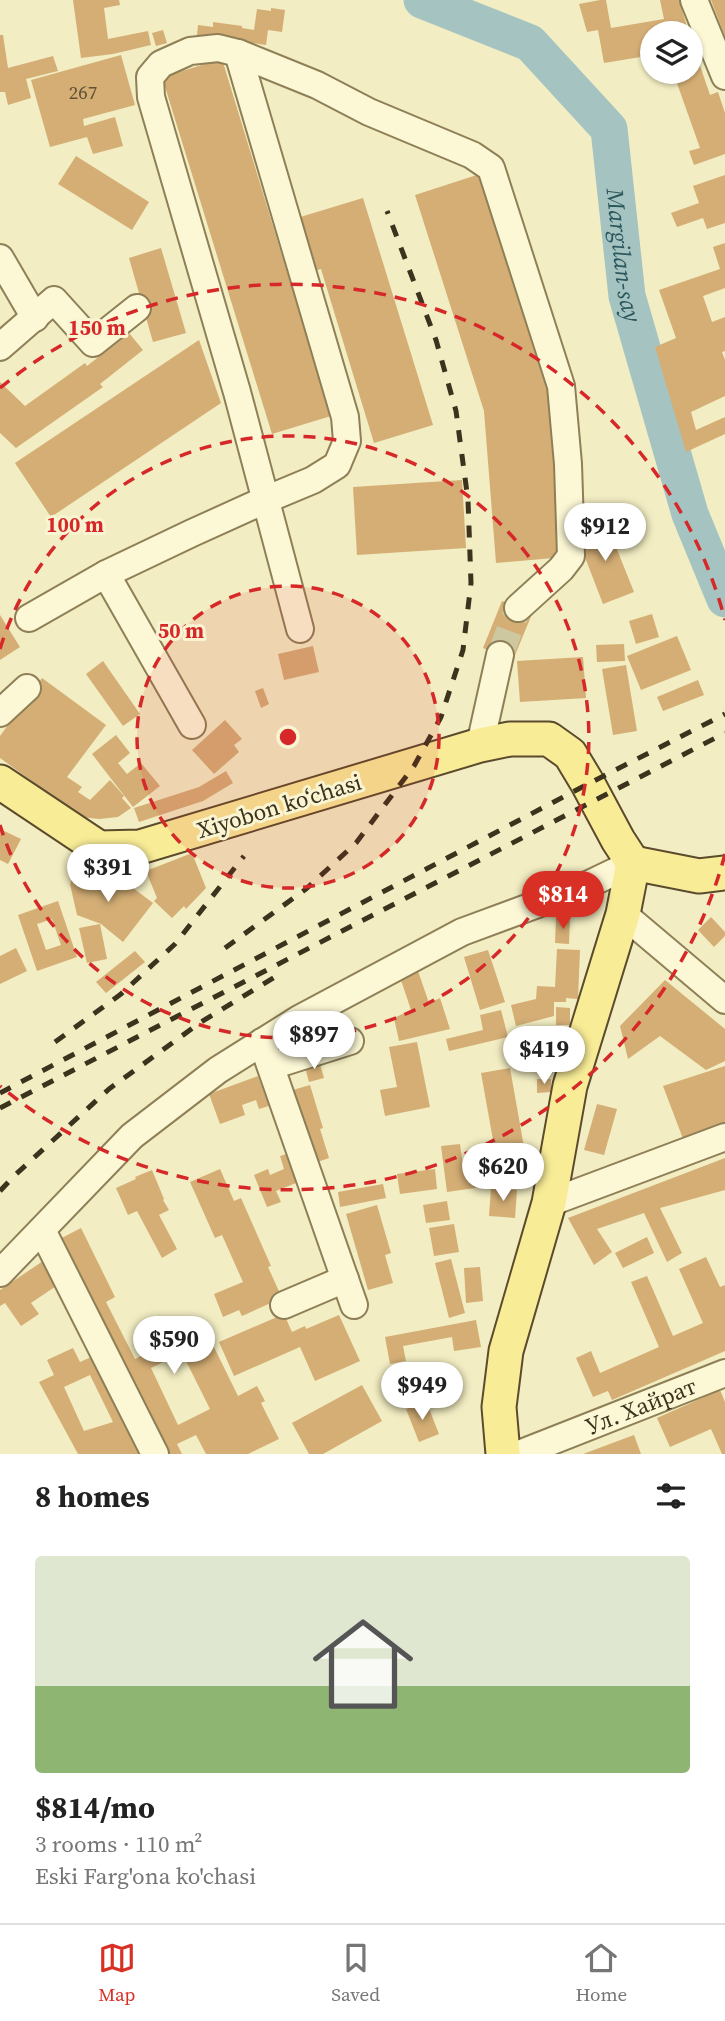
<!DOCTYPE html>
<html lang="en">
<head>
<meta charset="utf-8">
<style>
	body { margin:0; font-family:"Source Serif 4",serif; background:#f6f6f6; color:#222; height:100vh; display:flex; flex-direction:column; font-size:26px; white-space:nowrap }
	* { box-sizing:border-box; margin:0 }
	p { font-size:23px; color:#767676 }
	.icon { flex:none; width:38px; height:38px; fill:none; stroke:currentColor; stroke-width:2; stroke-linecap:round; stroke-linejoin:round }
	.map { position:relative; height:1454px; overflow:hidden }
	.drawer { display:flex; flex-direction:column; background:#fff; flex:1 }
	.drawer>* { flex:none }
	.fabs { position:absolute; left:640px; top:21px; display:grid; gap:14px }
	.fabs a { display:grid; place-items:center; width:63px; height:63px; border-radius:50%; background:#fff; box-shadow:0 2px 5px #0004; font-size:35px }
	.price { position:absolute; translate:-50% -60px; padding:0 16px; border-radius:24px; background:#fff; color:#222; font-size:23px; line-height:46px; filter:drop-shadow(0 2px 4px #0008) }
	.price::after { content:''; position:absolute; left:50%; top:42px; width:21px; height:16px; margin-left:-10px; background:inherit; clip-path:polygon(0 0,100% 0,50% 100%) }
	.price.selected { background:#d93025; color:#fff }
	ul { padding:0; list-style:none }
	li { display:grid; align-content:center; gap:14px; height:371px; padding:0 35px }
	li span { display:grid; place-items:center; height:217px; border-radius:7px; color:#555 }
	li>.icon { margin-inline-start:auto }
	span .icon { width:126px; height:126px; fill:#fffc; stroke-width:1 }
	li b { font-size:30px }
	h2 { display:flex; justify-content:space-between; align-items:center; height:84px; padding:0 35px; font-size:30px }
	.tab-bar { display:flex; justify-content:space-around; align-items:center; height:98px; border-top:2px solid #e0e0e0; background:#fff; font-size:19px; color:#767676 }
	.tab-bar a { display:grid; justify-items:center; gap:4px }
	.tab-bar .selected { color:#d93025 }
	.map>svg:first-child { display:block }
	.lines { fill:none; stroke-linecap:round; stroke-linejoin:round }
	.river { stroke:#a5c4c1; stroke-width:37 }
	.building { fill:#d4ae75; fill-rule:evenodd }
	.minor-tunnel { stroke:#cec8a1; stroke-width:26; stroke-dasharray:26 13; stroke-linecap:butt }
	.minor-casing { stroke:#8e7f57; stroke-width:30 }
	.major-casing { stroke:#5b4b2c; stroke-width:37 }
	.minor { stroke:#fcf8d6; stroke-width:26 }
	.major { stroke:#f8ec97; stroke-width:33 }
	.rail { stroke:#3c321d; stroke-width:5; stroke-dasharray:12 12; stroke-linecap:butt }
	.ring { fill:none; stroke:#d62828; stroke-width:3.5; stroke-dasharray:12 9 }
	.labels { text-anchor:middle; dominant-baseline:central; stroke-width:6; stroke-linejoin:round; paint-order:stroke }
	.number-label { font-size:19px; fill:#625133 }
	.street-label { font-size:23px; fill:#3c321d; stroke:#f9f5d3 }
	.water-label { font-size:24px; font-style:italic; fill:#2b575d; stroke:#f9f5d3 }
	.centre { fill:#d62828; stroke:#f9f5d3; stroke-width:3.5 }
	.ring-label { font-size:21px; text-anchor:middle; font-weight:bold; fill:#d62828; stroke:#f9f5d3; stroke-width:6; stroke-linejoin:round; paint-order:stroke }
</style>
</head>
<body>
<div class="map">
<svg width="725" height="1454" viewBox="0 0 725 1454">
	<rect width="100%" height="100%" fill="#f2edc2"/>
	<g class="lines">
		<path class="river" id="s1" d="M422,0L530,43L609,129L627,296L690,514L725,599"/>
	</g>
	<g class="building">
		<path d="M73,0H119L120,5L104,8L108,39L148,31L151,45L113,54L81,58Z"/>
		<path d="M600,0H606L611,28L664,19L660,0H679L689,33H653V55L604,63L598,30L587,32L579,4Z"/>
		<path d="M711,0H725V37Z"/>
		<path d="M271,8L285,10L282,32L268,30L266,45L197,35L198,25L213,27V22L242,26V28L254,30L257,9L271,11Z"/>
		<path d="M163,30L167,43L156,46L152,33Z"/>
		<path d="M0,35H3L8,68L53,56L58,71L26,79L31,98L8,105L5,92H0Z"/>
		<path d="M692,42L710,95L718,92L725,113V154L694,165L689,151L700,148L673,72H691Z"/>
		<path d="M121,55L135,105L83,119L84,126L115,117L123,146L93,154L87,137L50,147L31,80Z"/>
		<path d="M222,59L331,416L272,434L162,77Z"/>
		<path d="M76,156L149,202L132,230L58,184Z"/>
		<path d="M483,173L552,390L565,557L496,563L484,411L415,195Z"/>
		<path d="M725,175V223L707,229L703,218L677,227L671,213L699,203L693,186Z"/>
		<path d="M363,198L433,425L374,443L321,269L313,271L297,218Z"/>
		<path d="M725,243V288L703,296L712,322L725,317V351L722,352L725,360V396L691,412L696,430L725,417V434L686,452L655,347L676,338L659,290L720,269L713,247Z"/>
		<path d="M161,248L186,333L153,342L129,258Z"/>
		<path d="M129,333L143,350L100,384L103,387L16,448L0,433V382L25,406L85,363L87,366Z"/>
		<path d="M199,340L221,403L51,517L15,463Z"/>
		<path d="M462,480L466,548L357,555L353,487Z"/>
		<path d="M606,522L634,592L603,604L576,534Z"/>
		<path d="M502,601L532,614L513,660L483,648Z"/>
		<path d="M652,614L659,637L636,644L629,621Z"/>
		<path d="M0,615L20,647L0,660Z"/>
		<path d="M677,636L691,670L641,690L627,656Z"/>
		<path d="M624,644L625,661L597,662L596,645Z"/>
		<path d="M313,646L319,672L284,680L278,654Z"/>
		<path d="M583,657L586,698L520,702L517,661Z"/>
		<path d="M103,661L140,714L123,726L86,674Z"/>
		<path d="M626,665L637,731L613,735L602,669Z"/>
		<path d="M42,678L106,725L67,777L82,787L78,792L90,800L110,780L124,796L122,798L131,808L118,817L99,819L81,817L0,758V736Z"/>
		<path d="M698,680L704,695L663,711L657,697Z"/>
		<path d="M263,688L269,704L261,708L255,691Z"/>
		<path d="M225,720L242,739L234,745L239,752L214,774L192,750Z"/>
		<path d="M116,735L130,753L118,763L127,774L141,763L160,786L133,807L92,754Z"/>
		<path d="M226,771L233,783L203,801L139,822L134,808L199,787Z"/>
		<path d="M0,829L21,839L8,864L0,860Z"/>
		<path d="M192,853L206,888L186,909L184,906L172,918L154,901L157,898L146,871Z"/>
		<path d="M75,869L126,889L129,885L153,903L123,942L101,924L77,915L70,884Z"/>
		<path d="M58,901L77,957L37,971L18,915ZM52,919L61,945L46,950L37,924Z"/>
		<path d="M711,917L725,932V936L714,947L698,930Z"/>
		<path d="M556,918H570L569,944L555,943Z"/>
		<path d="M100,924L107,959L87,963L79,928Z"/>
		<path d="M16,948L27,971L0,984V956Z"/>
		<path d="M557,949L580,950L578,999L566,998V1002H554V1016L516,1026L511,1005L536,999L537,986L555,987Z"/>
		<path d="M488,950L505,1002L480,1010L464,957Z"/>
		<path d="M135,951L145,962L106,993L96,982Z"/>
		<path d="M418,971L429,1003L440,998L450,1029L399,1041L394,1018L411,1010L400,977Z"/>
		<path d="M665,980L725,1029V1061L706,1070L660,1036L628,1059L620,1026Z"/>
		<path d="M556,1007L570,1008V1025H556Z"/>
		<path d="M501,1010L508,1037L449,1051L446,1039L483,1030L480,1015Z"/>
		<path d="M548,1036L562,1037V1053H548Z"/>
		<path d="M417,1042L430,1107L385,1116L380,1090L397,1087L389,1047Z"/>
		<path d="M319,1061L324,1078L309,1082L304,1064Z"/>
		<path d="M725,1066V1129L685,1144L663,1086Z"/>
		<path d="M510,1068L524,1147L495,1151L481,1073Z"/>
		<path d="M258,1076L269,1106L259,1109L256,1100L242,1105L245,1115L220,1124L209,1094Z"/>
		<path d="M537,1079H551V1092L537,1093Z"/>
		<path d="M310,1085L323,1128L320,1129L329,1158L309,1165L286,1092Z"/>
		<path d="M597,1104L617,1109L604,1155L584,1150Z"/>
		<path d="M460,1144L464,1173L491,1169L489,1158L521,1153L525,1181L447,1192L441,1146Z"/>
		<path d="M290,1153L301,1181L276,1191L281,1202L267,1207L254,1175L268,1169L270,1175L284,1169L280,1156Z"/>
		<path d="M725,1158V1190L660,1208L682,1253L667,1262L644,1213L597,1229L612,1252L594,1265L568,1218Z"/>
		<path d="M220,1169L234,1201L241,1198L271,1266L268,1267L282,1298L242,1316L239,1310L223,1317L214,1294L243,1282L222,1235L215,1238L190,1182Z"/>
		<path d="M435,1169L437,1189L400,1194L397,1174Z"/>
		<path d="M152,1170L164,1199L163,1200L169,1210L159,1215L177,1249L162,1258L137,1211L128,1215L116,1188L136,1179L135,1177Z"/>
		<path d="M383,1184L386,1198L340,1207L338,1192Z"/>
		<path d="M491,1188L517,1190L515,1218L489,1216Z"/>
		<path d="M447,1201L450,1220L426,1223L423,1205Z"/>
		<path d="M377,1205L391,1253L385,1255L393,1283L368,1290L346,1214Z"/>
		<path d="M454,1224L459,1252L434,1256L429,1228Z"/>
		<path d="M81,1228L115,1297L106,1302L135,1359L191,1331L198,1345L210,1339L238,1396L257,1386L265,1401L261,1403L279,1439L248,1454H206L196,1435L177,1444L182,1454H163L56,1241ZM182,1353L210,1409L178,1425L151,1368Z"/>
		<path d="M647,1237L654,1253L623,1268L615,1253Z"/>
		<path d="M706,1257L720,1287L725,1285V1351L612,1400L608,1391L593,1397L576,1358L591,1351L600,1373L659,1347L631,1282L647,1276L673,1336L703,1323L679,1269Z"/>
		<path d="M451,1259L465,1313L449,1318L435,1263Z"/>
		<path d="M43,1261L59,1284L31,1303L39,1314L21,1326L5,1303L0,1306V1290Z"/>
		<path d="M480,1267L483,1301L466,1303L464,1268Z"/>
		<path d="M284,1314L292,1332L305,1326L306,1329L339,1315L360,1361L315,1381L300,1347L234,1376L219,1342Z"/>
		<path d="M476,1320L481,1347L454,1351L452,1337L403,1346L406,1361L390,1364L385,1337Z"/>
		<path d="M73,1348L80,1362L98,1354L141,1454H78L39,1382L54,1375L47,1360ZM90,1375L113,1422L84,1431L64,1387Z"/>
		<path d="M449,1375L451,1386L425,1390L423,1379Z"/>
		<path d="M362,1385L382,1421L323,1454H309L292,1423Z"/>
		<path d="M449,1390L451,1402L429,1406L427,1394Z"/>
		<path d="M720,1390L725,1402V1454H722L711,1429L670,1447L657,1418Z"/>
		<path d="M426,1401L439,1434L419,1442L406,1409Z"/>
		<path d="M634,1435L641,1454H583Z"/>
	</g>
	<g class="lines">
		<path class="minor-tunnel" d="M500,655L518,608"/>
		<g class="minor-casing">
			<g id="minor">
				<path d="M694,0L725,76"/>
				<path d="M0,258L35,318"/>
				<path d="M0,347L54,300L93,343L137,308"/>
				<path d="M106,574L192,725"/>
				<path d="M29,618L106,574L192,533L265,500L313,480L337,465L347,441L345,417L238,53"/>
				<path d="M300,629L237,392L151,97L150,77L161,64L190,51L218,48L238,53L317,85L369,112L472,155L491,168L561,386L568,464L571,556L561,569L518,608"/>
				<path d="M0,713L27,688"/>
				<path d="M480,745L500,655"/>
				<path d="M623,914L725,1000"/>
				<path d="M262,1042L354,1305"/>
				<path d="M271,1066L350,1041"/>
				<path d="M549,1203L725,1137"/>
				<path d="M42,1230L155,1454"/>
				<path d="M0,1273L132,1136L218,1070L299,1019L462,932L581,888L633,863"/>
				<path d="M284,1305L345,1279"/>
				<path id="s2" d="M519,1454L725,1373"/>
			</g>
		</g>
		<g class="major-casing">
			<g id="major">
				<path d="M0,782L99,848L140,847L480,745L510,739H549L570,754L588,784L618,840L633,863"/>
				<path d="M633,863L699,876L725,873"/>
				<path d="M503,1454L499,1407L506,1351L549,1203L570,1086L623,914L633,863"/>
			</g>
		</g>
		<use href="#minor" class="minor"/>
		<use href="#major" class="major"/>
		<g class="rail">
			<path d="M225,948L306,889L356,843L414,766L441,717L463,650L471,583L468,500L456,411L436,340L387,211"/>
			<path d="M55,1042L121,994L175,944L244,856"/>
			<path d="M0,1093L588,784L725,714"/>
			<path d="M0,1108L725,733"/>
			<path d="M0,1191L14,1176L109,1089L201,1022L283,972"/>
		</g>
	</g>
	<circle cx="288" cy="737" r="151" fill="#d62828" fill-opacity=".12"/>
	<g class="ring">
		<circle cx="288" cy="737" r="151"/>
		<path d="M0 649A301 301 0 1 1 0 825"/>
		<path d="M725 854A452 452 0 0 1 0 1086M0 388A452 452 0 0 1 725 620"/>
	</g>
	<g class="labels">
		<g class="number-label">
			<text x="83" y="92">267</text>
		</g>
		<g class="street-label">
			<text transform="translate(279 806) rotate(-17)">Xiyobon koʻchasi</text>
			<text stroke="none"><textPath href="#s2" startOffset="131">Ул. Хайрат</textPath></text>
		</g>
		<g class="water-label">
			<text stroke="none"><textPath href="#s1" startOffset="360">Margilan-say</textPath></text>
		</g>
	</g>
	<circle cx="288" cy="737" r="10" class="centre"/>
	<g class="ring-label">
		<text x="97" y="335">150 m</text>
		<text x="75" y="532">100 m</text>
		<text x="181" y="638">50 m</text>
	</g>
</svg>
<div class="fabs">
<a><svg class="icon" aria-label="layers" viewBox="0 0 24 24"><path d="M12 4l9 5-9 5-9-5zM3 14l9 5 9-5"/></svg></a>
</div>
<b class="price" style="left:605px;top:563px">$912</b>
<b class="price" style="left:108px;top:904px">$391</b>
<b class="price selected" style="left:563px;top:931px">$814</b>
<b class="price" style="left:314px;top:1071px">$897</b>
<b class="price" style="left:544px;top:1086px">$419</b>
<b class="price" style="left:503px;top:1203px">$620</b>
<b class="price" style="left:174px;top:1376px">$590</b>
<b class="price" style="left:422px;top:1422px">$949</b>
</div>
<section class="drawer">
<h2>8 homes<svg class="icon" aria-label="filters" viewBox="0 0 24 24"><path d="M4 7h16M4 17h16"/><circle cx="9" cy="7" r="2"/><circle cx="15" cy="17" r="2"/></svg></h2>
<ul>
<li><span style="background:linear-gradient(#dfe7d0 60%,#8fb573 0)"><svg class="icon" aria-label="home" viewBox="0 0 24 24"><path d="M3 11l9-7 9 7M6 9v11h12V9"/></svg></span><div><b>$814/mo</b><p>3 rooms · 110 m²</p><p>Eski Farg'ona ko'chasi</p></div></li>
</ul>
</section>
<nav class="tab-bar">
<a class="selected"><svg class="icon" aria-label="map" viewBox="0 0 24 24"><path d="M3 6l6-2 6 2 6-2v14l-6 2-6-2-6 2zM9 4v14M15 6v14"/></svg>Map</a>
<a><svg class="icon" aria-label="saved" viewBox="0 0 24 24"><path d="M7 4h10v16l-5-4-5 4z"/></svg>Saved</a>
<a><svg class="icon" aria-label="home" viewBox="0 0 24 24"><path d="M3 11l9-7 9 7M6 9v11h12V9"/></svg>Home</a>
</nav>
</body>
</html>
